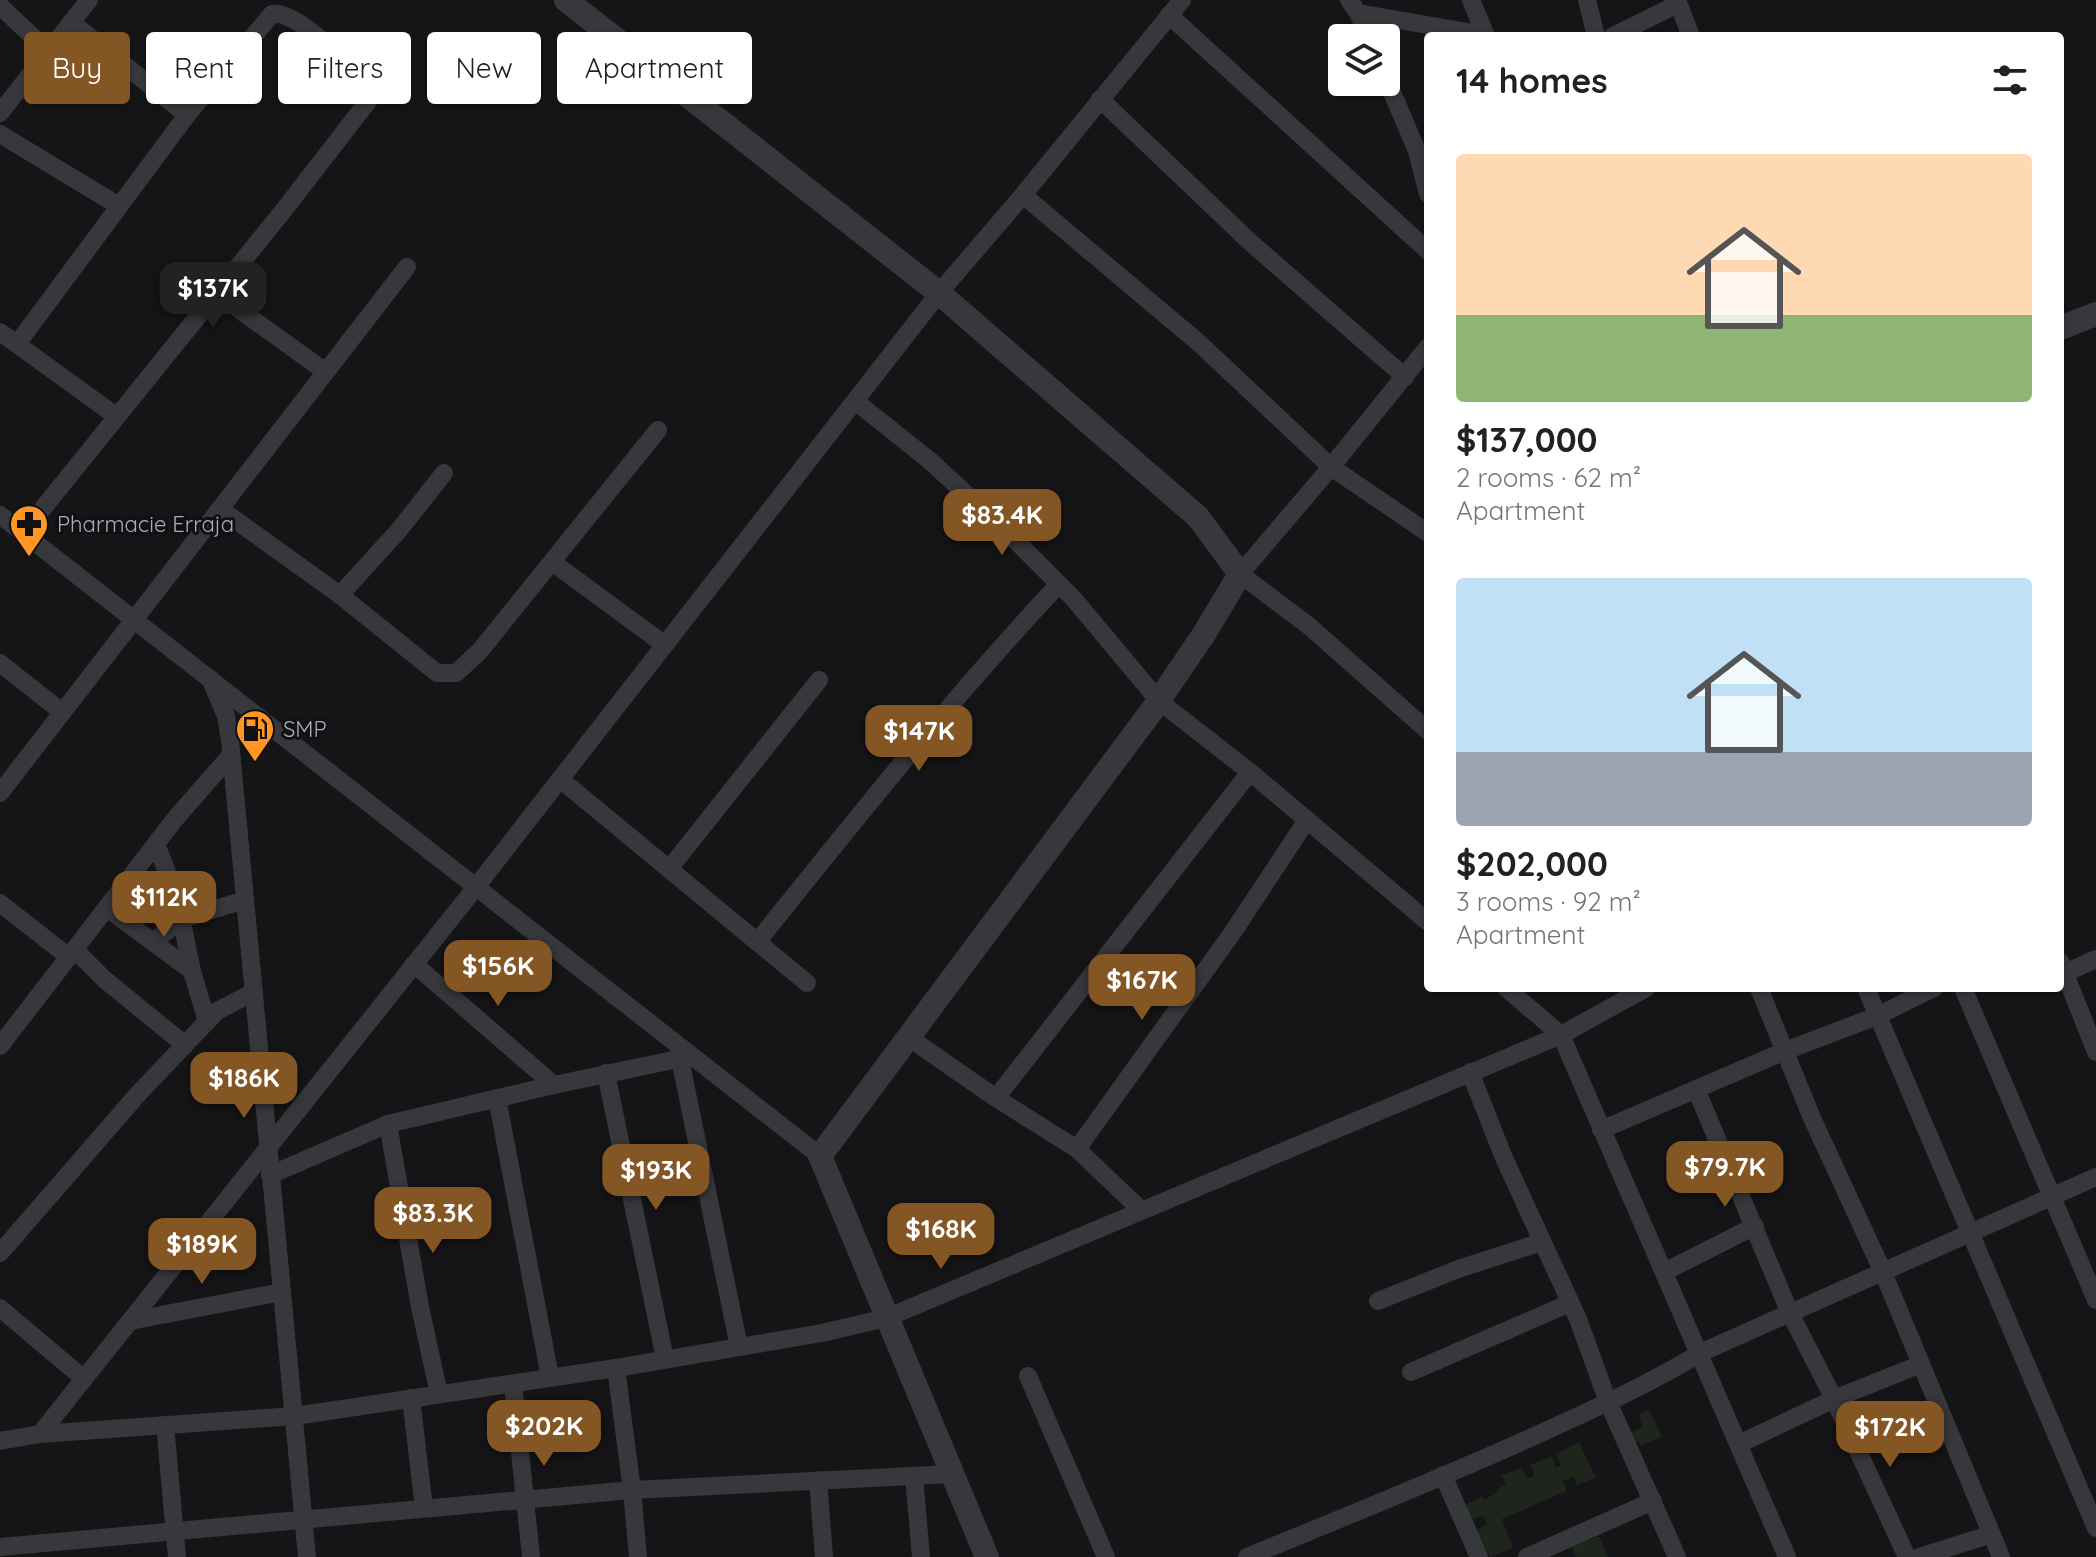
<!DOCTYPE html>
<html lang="en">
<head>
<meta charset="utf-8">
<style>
	body { margin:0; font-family:Quicksand,sans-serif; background:#f2f2f2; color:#202124; height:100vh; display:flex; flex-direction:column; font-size:30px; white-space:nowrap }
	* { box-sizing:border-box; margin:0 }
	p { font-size:26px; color:#757577 }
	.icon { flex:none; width:44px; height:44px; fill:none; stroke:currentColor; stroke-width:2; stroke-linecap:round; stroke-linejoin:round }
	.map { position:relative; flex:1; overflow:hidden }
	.drawer { position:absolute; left:1424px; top:32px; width:640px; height:960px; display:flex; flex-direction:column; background:#fff; border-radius:8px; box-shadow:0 2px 6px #0004 }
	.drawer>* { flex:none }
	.banner { position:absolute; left:24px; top:32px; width:760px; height:72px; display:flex; gap:16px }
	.tools { position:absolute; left:1328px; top:24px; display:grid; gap:16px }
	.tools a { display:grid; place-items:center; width:72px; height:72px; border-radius:8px; background:#fff; box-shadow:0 2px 6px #0004; font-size:40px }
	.price { position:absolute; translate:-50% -68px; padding:0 18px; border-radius:16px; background:#845624; color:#fff; font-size:26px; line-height:52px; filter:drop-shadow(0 2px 4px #0008) }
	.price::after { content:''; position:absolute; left:50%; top:48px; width:24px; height:18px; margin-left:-12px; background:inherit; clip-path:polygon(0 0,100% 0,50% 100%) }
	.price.selected { background:#222; color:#fff }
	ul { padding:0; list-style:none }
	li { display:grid; align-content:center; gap:16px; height:424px; padding:0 32px }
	li span { display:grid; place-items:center; height:248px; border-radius:8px; color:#555 }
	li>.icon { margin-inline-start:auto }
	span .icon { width:144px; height:144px; fill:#fffc; stroke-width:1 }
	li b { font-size:34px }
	h2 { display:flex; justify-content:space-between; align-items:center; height:96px; padding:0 32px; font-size:34px }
	.tag { padding:0 28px; border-radius:8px; background:#fff; box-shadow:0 2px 6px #0004; font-size:28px; line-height:72px }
	.tag.selected { background:#845624; color:#fff }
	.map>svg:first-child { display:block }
	.green { fill:#1d251d }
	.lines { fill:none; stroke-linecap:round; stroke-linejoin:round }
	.minor { stroke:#36383c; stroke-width:18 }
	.tertiary { stroke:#36383c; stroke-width:24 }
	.labels { text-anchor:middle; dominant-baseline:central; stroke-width:6; stroke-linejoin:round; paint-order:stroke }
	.poi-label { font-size:22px; fill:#a6aeb8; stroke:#101012; text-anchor:start }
</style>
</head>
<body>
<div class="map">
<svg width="2096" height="1557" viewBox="0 0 2096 1557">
	<rect width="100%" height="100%" fill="#151517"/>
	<g class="green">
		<path d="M1649,1410L1662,1437L1641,1445L1639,1441L1634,1443L1628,1434L1642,1427L1639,1414Z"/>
		<path d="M1579,1442L1596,1478L1576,1485L1574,1477L1563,1481L1567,1491L1502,1519L1513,1548L1490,1557L1476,1530L1488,1524L1482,1516L1472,1519L1465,1505L1482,1496L1484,1499L1498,1493L1497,1489L1506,1485L1501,1475L1522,1468L1527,1479L1535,1475L1530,1465L1551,1456L1556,1467L1561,1465L1556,1454Z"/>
		<path d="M1587,1535L1590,1540L1599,1536L1608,1557H1576L1570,1542Z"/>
	</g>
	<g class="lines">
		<g class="minor">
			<path d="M1182,0L1023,195L939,293L476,887L40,1434L295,1416L616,1368L822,1333L886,1318L1561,1035L1506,988"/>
			<path d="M1349,0L1358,13L1369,38"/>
			<path d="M1471,0L1486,36"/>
			<path d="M1587,0L1596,36"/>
			<path d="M1677,0L1691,36"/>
			<path d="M0,6L48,51"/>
			<path d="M1358,13L1485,35"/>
			<path d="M1169,15L1428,251"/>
			<path d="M71,22L187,115"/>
			<path d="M1613,36L1678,4"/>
			<path d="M1386,78L1417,151L1428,194"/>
			<path d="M1100,99L1250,242L1405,377"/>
			<path d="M0,113L89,0"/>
			<path d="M0,134L119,206"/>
			<path d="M1023,195L1199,343L1331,467L1428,533"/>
			<path d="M216,293L326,372"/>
			<path d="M0,332L116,416"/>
			<path d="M17,344L187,115L272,14C297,9 353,69 369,88V100L283,211L23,533"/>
			<path d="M1428,347L1331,467L1240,574L1309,626L1428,731"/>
			<path d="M855,401L929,460L1001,526L1073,598L1159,701L1250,772L1428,922"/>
			<path d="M220,509L340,595L437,673H456L479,652L658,430"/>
			<path d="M0,515L820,1156"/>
			<path d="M552,562L665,645"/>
			<path d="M340,595L399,530L444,473"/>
			<path d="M0,663L62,712"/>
			<path d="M210,678L226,716L230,740L307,1557"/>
			<path d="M560,779L807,983"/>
			<path d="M0,793L407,267"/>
			<path d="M156,844L177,898L192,971L207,1022"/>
			<path d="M669,869L819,680"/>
			<path d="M0,903L69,957"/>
			<path d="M107,908L192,971"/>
			<path d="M153,942L182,919L245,900"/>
			<path d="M757,942C855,820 952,698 1059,584"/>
			<path d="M75,950L104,979L185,1045"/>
			<path d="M2060,961L2096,1052"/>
			<path d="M414,964L554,1085"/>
			<path d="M2065,973L2096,959"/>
			<path d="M1646,988L1561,1035L1787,1557"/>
			<path d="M1759,988L1812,1118L1883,1272L2001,1557"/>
			<path d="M1866,988L2096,1528"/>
			<path d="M1963,988L2096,1300"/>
			<path d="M908,1037L996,1098L1077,1149"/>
			<path d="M0,1046L175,819L231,755"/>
			<path d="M680,1059L739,1347"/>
			<path d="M1470,1072L1504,1158L1578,1319L1608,1402L1677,1557"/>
			<path d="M606,1073L665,1359"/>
			<path d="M1696,1089L1790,1313L1834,1399L1907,1557"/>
			<path d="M497,1098L550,1377"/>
			<path d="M996,1098L1250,772"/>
			<path d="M388,1124L420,1307L439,1394"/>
			<path d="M1601,1130L1785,1051L1877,1016L1934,988"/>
			<path d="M270,1175L388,1124L554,1085L692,1056"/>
			<path d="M1141,1210L1077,1149L1233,932L1307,820"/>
			<path d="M0,1253L138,1094L217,1011L254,992"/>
			<path d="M1664,1272L1755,1226"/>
			<path d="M1378,1301L1461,1268L1542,1242"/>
			<path d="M0,1308L84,1379"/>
			<path d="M130,1321L282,1292"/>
			<path d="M616,1368L632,1490L638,1557"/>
			<path d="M1411,1372L1570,1303"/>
			<path d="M1028,1376L1106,1557"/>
			<path d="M513,1384L531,1557"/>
			<path d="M411,1398L424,1508"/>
			<path d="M165,1425L177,1557"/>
			<path d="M0,1441L40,1434"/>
			<path d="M1739,1444L1834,1399L1921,1364"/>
			<path d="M1443,1475L1479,1557"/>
			<path d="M914,1476L921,1557"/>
			<path d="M818,1480L824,1557"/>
			<path d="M0,1547L632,1490L952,1474"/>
			<path d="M1247,1557C1349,1515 1452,1474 1552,1428C1602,1405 1653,1382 1700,1353L2096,1177"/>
			<path d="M1527,1557L1653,1501"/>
			<path d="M1919,1557L1992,1534"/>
		</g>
		<g class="tertiary">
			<path d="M566,0L939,293L1198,517L1240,574L1204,634L1153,709L820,1156L987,1557"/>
			<path d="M2060,328L2096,314"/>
		</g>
	</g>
	<defs>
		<g id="pharmacy-pin" transform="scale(2)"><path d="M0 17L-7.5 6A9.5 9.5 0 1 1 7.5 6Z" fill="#ff9625" stroke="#101012"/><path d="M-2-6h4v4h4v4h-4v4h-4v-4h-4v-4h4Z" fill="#111"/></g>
		<g id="fuel-pin" transform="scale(2)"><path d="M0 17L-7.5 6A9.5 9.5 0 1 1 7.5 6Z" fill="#ff9625" stroke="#101012"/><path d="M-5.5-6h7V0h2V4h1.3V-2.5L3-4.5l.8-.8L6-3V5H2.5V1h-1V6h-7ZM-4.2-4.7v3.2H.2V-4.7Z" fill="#111"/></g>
	</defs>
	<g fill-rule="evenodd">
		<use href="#pharmacy-pin" x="29" y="524"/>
		<use href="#fuel-pin" x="255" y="729"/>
	</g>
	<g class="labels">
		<g class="poi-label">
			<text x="57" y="524">Pharmacie Erraja</text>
			<text x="283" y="729">SMP</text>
		</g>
	</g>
</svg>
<div class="tools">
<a><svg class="icon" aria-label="layers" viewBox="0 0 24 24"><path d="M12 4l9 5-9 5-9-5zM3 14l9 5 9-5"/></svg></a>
</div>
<b class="price selected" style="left:213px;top:330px">$137K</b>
<b class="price" style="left:1002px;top:557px">$83.4K</b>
<b class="price" style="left:919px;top:773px">$147K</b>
<b class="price" style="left:164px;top:939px">$112K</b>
<b class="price" style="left:498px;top:1008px">$156K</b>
<b class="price" style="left:1142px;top:1022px">$167K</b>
<b class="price" style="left:244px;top:1120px">$186K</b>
<b class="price" style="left:1725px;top:1209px">$79.7K</b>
<b class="price" style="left:656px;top:1212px">$193K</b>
<b class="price" style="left:433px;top:1255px">$83.3K</b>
<b class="price" style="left:941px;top:1271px">$168K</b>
<b class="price" style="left:202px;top:1286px">$189K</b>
<b class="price" style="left:544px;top:1468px">$202K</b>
<b class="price" style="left:1890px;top:1469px">$172K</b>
<div class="banner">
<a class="tag selected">Buy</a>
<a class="tag">Rent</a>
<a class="tag">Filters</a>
<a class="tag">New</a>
<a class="tag">Apartment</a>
</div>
<section class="drawer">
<h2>14 homes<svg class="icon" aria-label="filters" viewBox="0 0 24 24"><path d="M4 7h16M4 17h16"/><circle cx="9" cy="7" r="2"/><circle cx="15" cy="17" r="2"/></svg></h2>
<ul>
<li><span style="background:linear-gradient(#ffd9b3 65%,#8fb573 0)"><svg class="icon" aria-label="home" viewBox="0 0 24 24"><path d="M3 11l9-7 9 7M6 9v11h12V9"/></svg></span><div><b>$137,000</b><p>2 rooms · 62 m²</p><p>Apartment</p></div></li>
<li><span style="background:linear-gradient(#bfe0f5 70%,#9aa5b1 0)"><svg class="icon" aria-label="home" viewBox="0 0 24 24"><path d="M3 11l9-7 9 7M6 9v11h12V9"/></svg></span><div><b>$202,000</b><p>3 rooms · 92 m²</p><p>Apartment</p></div></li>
</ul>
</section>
</div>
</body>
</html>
